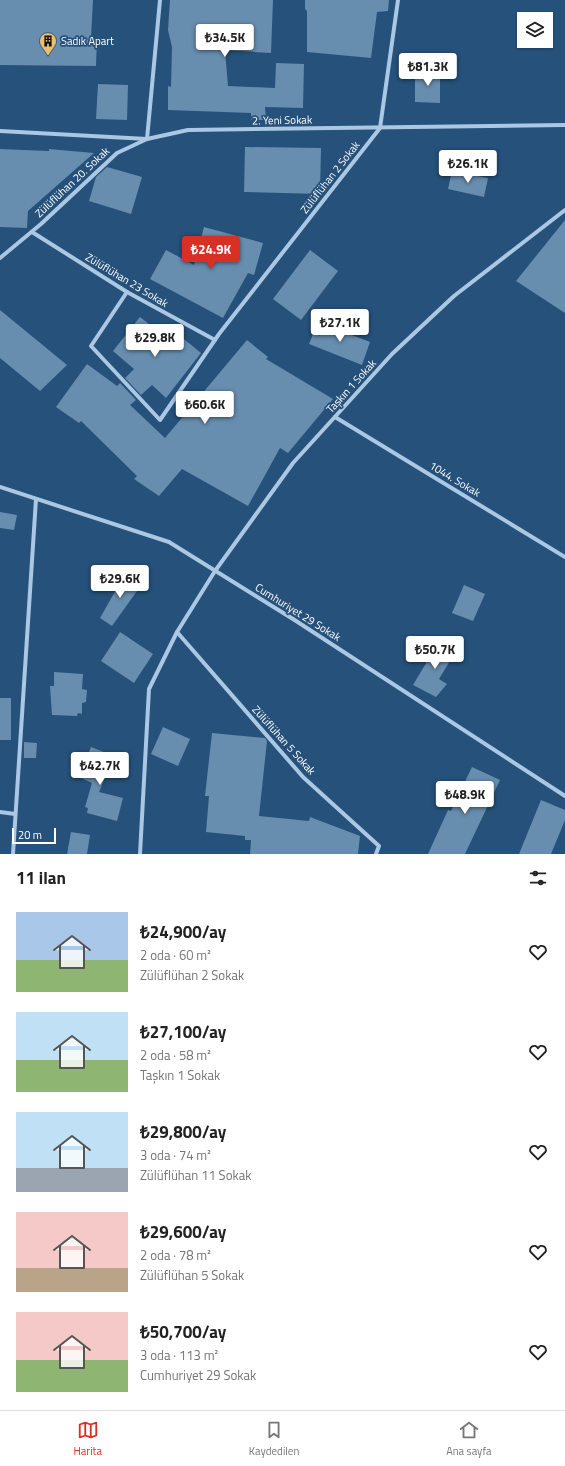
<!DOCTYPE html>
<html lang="tr">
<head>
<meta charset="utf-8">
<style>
	body { margin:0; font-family:"Titillium Web",sans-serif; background:#f6f6f6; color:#222; height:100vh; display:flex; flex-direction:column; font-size:15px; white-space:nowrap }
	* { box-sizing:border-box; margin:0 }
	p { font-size:13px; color:#767676 }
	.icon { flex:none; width:22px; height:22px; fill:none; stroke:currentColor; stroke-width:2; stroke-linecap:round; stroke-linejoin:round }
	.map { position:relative; height:854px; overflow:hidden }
	.panel { display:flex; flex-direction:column; background:#fff; flex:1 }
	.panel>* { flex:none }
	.fabs { position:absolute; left:517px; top:12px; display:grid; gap:8px }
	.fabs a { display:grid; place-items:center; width:36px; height:36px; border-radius:0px; background:#fff; box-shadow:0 1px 3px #0004; font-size:20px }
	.scale { position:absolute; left:12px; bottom:10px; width:44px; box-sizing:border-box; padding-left:4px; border:2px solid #fff; border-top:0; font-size:11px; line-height:14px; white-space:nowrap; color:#fff; -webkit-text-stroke:3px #26517a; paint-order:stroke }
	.price { position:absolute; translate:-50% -34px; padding:0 9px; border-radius:4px; background:#fff; color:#222; font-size:13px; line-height:26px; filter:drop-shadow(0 1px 2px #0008) }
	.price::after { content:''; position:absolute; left:50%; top:24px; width:12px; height:9px; margin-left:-6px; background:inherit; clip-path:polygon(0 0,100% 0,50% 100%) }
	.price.selected { background:#d93025; color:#fff }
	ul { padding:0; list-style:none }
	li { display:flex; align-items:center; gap:12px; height:100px; padding:0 16px }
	li span { display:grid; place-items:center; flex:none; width:112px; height:80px; border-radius:0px; color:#555 }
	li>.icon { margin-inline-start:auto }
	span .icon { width:48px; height:48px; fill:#fffc; stroke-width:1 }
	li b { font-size:17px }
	h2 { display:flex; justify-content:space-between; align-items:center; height:48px; padding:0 16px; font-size:17px }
	.tab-bar { display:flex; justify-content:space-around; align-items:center; height:56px; border-top:1px solid #e0e0e0; background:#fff; font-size:11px; color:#767676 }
	.tab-bar a { display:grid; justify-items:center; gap:2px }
	.tab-bar .selected { color:#d93025 }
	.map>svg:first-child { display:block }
	.building { fill:#678daf }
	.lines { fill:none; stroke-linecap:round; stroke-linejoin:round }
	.street { stroke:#aac8e3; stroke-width:4 }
	.labels { text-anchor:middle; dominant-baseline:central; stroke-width:3.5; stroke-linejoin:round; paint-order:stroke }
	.poi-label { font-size:11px; fill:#fff; stroke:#26517a; text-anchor:start }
	.street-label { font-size:11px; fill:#fff; stroke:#26517a }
</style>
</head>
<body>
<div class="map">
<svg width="565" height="854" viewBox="0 0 565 854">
	<rect width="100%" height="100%" fill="#26517a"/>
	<g class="building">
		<path d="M0,0H93L91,38H97L96,66L0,65Z"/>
		<path d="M170,0H273L271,53L225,50L228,86L275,88L276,63L304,64L303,108L265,107L266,120H251V113L168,110V86L171,87L172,47L168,30Z"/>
		<path d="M305,0H389L388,11L377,12L371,58L307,52V11L305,9Z"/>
		<path d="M415,71L440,72V103L415,102Z"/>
		<path d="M98,84L128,85L127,120L96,119Z"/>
		<path d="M245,147L321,148L320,194L244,192Z"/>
		<path d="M0,149L49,151V149L94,153L28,211L27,228L0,227Z"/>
		<path d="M107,167L142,177L131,214L89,201L96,177Z"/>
		<path d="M452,171L488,178L484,197L448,189Z"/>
		<path d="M565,220V313L516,281Z"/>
		<path d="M204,227L263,243L254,275L248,273L223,318L150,279L166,250L194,265Z"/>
		<path d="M310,250L338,271L301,320L273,299Z"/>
		<path d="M0,310L67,365L40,391L0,358Z"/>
		<path d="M140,317L173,343L179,335L201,353L166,398L152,385L141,395L125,378L134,369L113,351Z"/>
		<path d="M318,322L370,342L362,365L309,344Z"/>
		<path d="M247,340L268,357L266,359L333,399L288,453L280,448L248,506L182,469L159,496L134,479L137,476L81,421L79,423L56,407L87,364L117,386L120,383L136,400L130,405L165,438Z"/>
		<path d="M0,512L17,515L14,530L0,528Z"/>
		<path d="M125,574L142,584L112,626L100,618Z"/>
		<path d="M464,585L485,594L473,621L452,613Z"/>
		<path d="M120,632L153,654L134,683L101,661Z"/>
		<path d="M440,640L456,651L439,679L447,684L436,697L413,685Z"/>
		<path d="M54,672L83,674L82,689L87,690L86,702L82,703V714L78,713L77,716L52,715L50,686H54Z"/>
		<rect x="0" y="698" width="11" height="42"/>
		<path d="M163,727L190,739L178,766L151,754Z"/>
		<path d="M212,733L265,738L267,741L259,816L309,821L310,817L360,836L358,854H250L251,840H245V836L206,832L209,796H205Z"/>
		<path d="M24,742L37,743L36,758H24Z"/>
		<path d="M91,747L114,756L99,792L123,798L117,821L87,813L88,808L85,807L92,783L79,777Z"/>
		<path d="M472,767L500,780L465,854H428L448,810L451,811Z"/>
		<path d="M541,800L565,810V820L551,854H519Z"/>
		<path d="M71,832L90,835L87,854H67Z"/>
	</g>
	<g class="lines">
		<g class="street">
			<path d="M0,131L147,139L188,130L565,125"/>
			<path d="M32,232L127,292L215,340"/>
			<path d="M0,258L41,224L117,153L147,139L160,0"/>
			<path d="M127,292L91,346L160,420L219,334L380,128L398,0"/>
			<path d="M335,417L565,557"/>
			<path d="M0,487L169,542L293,619L565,796"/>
			<path d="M177,632L303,777L379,846L376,854"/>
			<path d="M0,812L15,814"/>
			<path d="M13,854L36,499"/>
			<path d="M140,854L149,689L177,632L215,571L293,463L392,354L454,296L565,210"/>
		</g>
	</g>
	<defs>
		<g id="building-pin" transform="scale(0.9)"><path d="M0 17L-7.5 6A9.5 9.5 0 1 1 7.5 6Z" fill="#ecbe6f" stroke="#26517a"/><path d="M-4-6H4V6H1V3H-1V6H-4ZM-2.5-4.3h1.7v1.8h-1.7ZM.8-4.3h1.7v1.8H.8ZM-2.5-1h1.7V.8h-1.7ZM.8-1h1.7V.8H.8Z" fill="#111"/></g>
	</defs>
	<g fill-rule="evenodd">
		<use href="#building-pin" x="48" y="41"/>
	</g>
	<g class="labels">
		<g class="poi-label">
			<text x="61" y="41">Sadık Apart</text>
		</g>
		<g class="street-label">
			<text transform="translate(282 120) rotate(-1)">2. Yeni Sokak</text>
			<text transform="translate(330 177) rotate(-52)">Zülüflühan 2 Sokak</text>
			<text transform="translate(72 182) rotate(-43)">Zülüflühan 20. Sokak</text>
			<text transform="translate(127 280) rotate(31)">Zülüflühan 23 Sokak</text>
			<text transform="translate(351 386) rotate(-48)">Taşkın 1 Sokak</text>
			<text transform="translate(455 479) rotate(31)">1044. Sokak</text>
			<text transform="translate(298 612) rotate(32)">Cumhuriyet 29 Sokak</text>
			<text transform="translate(284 740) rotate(48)">Zülüflühan 5 Sokak</text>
		</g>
	</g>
</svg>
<div class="fabs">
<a><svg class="icon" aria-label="layers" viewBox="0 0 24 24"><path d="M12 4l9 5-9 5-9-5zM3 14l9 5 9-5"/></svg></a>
</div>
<div class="scale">20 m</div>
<b class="price" style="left:225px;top:58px">₺34.5K</b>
<b class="price" style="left:428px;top:87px">₺81.3K</b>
<b class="price" style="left:468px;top:184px">₺26.1K</b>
<b class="price selected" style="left:211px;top:270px">₺24.9K</b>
<b class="price" style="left:340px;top:343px">₺27.1K</b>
<b class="price" style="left:155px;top:358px">₺29.8K</b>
<b class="price" style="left:205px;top:425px">₺60.6K</b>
<b class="price" style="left:120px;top:599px">₺29.6K</b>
<b class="price" style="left:435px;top:670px">₺50.7K</b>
<b class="price" style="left:100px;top:786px">₺42.7K</b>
<b class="price" style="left:465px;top:815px">₺48.9K</b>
</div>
<section class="panel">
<h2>11 ilan<svg class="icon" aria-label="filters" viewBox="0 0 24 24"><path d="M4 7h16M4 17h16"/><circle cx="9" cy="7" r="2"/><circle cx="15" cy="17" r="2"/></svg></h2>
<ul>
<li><span style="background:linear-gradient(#a9c7e8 60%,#8fb573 0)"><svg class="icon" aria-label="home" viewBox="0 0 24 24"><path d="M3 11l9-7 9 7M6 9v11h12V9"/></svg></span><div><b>₺24,900/ay</b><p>2 oda · 60 m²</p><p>Zülüflühan 2 Sokak</p></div><svg class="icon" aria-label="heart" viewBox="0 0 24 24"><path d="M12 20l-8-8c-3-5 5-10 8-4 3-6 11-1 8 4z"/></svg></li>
<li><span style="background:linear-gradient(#bfe0f5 60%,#8fb573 0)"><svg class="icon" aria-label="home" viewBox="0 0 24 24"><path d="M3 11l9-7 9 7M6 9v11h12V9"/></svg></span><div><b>₺27,100/ay</b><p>2 oda · 58 m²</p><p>Taşkın 1 Sokak</p></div><svg class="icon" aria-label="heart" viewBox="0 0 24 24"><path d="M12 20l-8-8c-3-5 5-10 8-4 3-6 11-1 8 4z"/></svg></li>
<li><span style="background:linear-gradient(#bfe0f5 70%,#9aa5b1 0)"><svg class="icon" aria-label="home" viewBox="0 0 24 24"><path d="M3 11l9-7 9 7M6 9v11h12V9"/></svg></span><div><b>₺29,800/ay</b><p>3 oda · 74 m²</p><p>Zülüflühan 11 Sokak</p></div><svg class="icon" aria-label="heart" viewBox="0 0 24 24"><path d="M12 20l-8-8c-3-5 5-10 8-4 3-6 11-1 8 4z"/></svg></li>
<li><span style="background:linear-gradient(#f6c9c9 70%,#b9a48a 0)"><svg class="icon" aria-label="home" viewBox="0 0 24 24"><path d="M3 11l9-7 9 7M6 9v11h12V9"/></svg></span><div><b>₺29,600/ay</b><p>2 oda · 78 m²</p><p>Zülüflühan 5 Sokak</p></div><svg class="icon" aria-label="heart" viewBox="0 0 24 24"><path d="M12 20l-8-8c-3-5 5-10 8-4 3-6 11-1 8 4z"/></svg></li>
<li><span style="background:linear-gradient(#f6c9c9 60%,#8fb573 0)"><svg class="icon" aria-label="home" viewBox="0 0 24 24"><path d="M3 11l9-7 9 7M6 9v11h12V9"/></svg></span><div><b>₺50,700/ay</b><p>3 oda · 113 m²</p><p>Cumhuriyet 29 Sokak</p></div><svg class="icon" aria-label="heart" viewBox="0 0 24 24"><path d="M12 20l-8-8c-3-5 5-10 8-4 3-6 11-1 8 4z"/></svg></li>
</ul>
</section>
<nav class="tab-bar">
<a class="selected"><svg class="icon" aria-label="map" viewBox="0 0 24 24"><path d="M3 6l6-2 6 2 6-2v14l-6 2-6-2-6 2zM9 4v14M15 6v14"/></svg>Harita</a>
<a><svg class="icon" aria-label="saved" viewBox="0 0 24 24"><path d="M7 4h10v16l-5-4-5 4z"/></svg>Kaydedilen</a>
<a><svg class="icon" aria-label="home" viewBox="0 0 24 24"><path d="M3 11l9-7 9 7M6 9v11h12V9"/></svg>Ana sayfa</a>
</nav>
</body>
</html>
